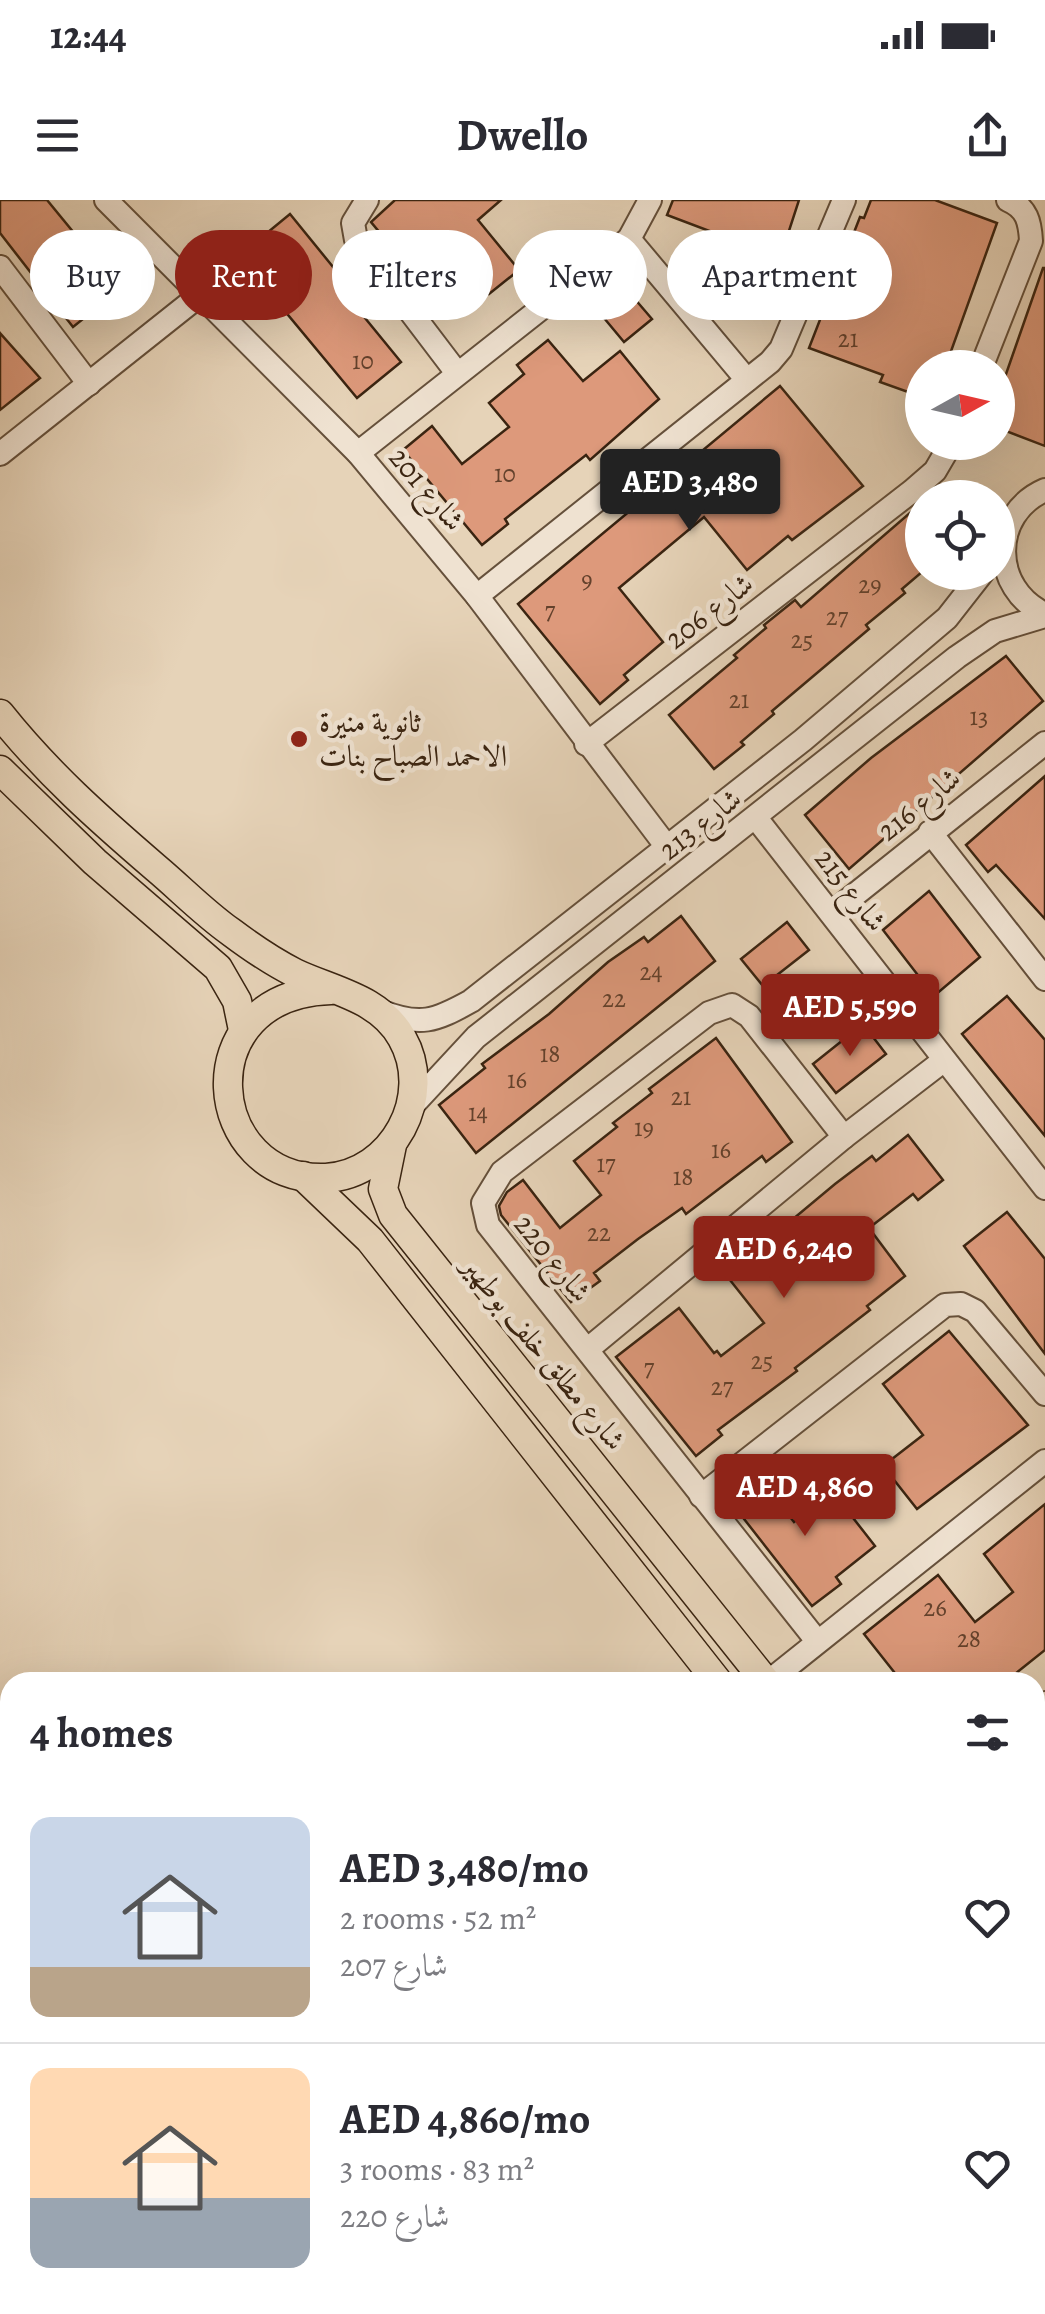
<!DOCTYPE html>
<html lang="en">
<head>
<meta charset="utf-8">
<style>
	body { margin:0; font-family:Alegreya,Amiri,serif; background:#f7f7f7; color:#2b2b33; height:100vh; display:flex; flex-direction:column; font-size:38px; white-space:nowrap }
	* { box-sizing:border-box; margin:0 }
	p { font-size:32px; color:#7c7c81 }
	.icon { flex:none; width:55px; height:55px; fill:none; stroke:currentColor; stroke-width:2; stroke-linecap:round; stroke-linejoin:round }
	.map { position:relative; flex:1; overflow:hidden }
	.details { position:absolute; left:0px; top:1472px; width:1045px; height:642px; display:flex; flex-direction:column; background:#fff; border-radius:30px 30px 0 0; box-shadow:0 10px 40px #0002 }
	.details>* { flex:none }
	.top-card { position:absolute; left:30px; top:30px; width:985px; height:90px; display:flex; gap:20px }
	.needle { width:65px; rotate:82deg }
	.fabs { position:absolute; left:905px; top:150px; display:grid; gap:20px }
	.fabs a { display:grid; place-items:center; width:110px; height:110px; border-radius:50%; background:#fff; box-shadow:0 10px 40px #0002; font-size:50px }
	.price { position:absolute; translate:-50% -85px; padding:0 22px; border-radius:10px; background:#8f2418; color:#fff; font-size:32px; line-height:65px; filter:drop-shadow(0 2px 5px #0008) }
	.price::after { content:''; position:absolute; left:50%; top:60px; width:30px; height:22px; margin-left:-15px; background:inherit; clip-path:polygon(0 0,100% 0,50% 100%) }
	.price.current { background:#222; color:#fff }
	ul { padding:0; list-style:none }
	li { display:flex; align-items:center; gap:30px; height:250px; padding:0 30px }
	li+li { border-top:2px solid #e1e1e2 }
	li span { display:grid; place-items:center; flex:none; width:280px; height:200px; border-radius:20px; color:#555 }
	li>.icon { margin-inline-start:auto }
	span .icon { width:120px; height:120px; fill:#fffc; stroke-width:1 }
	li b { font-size:42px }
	h2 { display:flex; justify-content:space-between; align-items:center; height:120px; padding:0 30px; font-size:42px }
	.tag { padding:0 35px; border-radius:45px; background:#fff; box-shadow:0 10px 40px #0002; font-size:35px; line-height:90px }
	.tag.current { background:#8f2418; color:#fff }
	.status { display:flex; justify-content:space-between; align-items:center; height:70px; padding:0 50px; background:#fff; direction:ltr }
	.status svg { height:28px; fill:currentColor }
	header { display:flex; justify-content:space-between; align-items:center; height:130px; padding:0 30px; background:#fff; font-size:45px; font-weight:700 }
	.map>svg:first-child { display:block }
	.building { fill:#dd997b; stroke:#3a2411; stroke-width:2.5 }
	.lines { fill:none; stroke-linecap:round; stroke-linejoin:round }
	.minor-casing { stroke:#65503b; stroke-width:26 }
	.major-casing { stroke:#3a2411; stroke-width:31 }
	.minor { stroke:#efe2d1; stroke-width:22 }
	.major { stroke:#e6d3b8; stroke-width:28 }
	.poi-dot { fill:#8f2418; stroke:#efe2d1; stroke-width:4 }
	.labels { text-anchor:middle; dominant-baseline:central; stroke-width:9; stroke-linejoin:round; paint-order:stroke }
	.number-label { font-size:25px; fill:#63412c }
	.street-label { font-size:30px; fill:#3a2411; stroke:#efe2d1 }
	.poi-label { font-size:30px; fill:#3a2411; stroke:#efe2d1; text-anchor:start }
</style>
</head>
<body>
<div class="status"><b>12:44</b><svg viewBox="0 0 49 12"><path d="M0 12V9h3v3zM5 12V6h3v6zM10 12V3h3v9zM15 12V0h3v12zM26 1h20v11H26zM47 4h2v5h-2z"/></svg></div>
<header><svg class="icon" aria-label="menu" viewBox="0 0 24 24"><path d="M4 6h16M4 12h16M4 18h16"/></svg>Dwello<svg class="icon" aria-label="share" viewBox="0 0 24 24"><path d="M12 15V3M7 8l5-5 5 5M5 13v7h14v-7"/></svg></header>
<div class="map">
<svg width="1045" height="2114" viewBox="0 0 1045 2114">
	<rect width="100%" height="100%" fill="#e6d3b8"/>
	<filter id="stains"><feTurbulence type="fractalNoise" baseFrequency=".002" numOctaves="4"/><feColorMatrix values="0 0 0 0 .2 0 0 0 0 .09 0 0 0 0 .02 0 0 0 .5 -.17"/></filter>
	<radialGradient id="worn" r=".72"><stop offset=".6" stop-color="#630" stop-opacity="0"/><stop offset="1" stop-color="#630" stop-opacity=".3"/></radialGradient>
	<g class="building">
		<path d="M0,0H47L120,89L73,127L0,33Z"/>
		<path d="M395,0H501L478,20L519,70L489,94L445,40L410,69L371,22Z"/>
		<path d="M673,0H799L762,114L708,94L728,38L667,15Z"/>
		<path d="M871,0H935L997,23L945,168H922V197L880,182L883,175L809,148L860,17L864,18Z"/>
		<path d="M290,14L342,78L369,115L365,118L401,162L357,198L239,56Z"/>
		<path d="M1043,68H1045V246L998,228V197Z"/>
		<path d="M616,77L652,119L624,142L589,100Z"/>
		<path d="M0,133L40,178L0,210Z"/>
		<path d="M548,140L583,181L620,151L659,199L590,260L586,255L505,319L508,324L482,345L403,250L432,226L462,264L509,227L489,203L524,174L517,165Z"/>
		<path d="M780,186L863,286L792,340L788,336L747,370L704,317L619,388L663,442L624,475L628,480L600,504L518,404Z"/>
		<path d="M911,312L922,326V372L902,389L905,393L866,425L869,429L772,511L774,514L741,542L744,545L714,569L669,515L737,458L734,455L766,428L764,425L795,400L801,407Z"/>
		<path d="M1006,456L1043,501L849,669L805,615L871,558Z"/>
		<path d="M1045,576V719L996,665L988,672L966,645Z"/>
		<path d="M929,691L980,757L934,796L883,730Z"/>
		<path d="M681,716L715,761L476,953L439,905L485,868L482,864L549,814L608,762L644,737L648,742Z"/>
		<path d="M787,722L809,750L763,786L741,759Z"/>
		<path d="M1007,796L1045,840V936L962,834Z"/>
		<path d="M863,824L886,854L836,893L813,864Z"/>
		<path d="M716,838L792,942L766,962L762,956L686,1014L682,1008L638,1039L594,1073L600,1081L571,1102L501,1015L499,1006L507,992L523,980L560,1028L601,995L574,961L617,927L613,923L652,893L649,889Z"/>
		<path d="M908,935L943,980L918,1000L913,994L869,1028L905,1076L867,1106L870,1110L795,1168L797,1171L718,1230L722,1235L696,1256L616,1157L679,1108L714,1153L717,1151L721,1156L764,1123L726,1075L835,984L872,956L876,961Z"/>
		<path d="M1007,1012L1045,1059V1154L964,1046Z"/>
		<path d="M949,1131L1028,1225L917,1309L883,1266L923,1235L883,1184Z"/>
		<path d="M759,1277L794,1322L832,1291L875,1346L836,1377L841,1384L812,1406L730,1301Z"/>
		<path d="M1045,1304V1450L1005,1482H902L864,1434L938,1375L975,1422L1013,1392L984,1354Z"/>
	</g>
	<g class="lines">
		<g class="minor-casing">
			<g id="minor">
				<path d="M106,0L358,253L477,396L667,647"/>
				<path d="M367,0L353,23L356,40L457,173"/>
				<path d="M629,39L747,180"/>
				<path d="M0,67L89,184"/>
				<path d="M981,168L1031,41C1030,22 1027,8 1008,0"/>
				<path d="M358,253L629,39L650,0"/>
				<path d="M0,254L200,95"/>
				<path d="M1045,290C990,314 991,389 1045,414"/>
				<path d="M477,396L770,162L781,149L844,0"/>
				<path d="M586,544L912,291L935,271L952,242"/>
				<path d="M756,618L1045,988"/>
				<path d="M930,632L1045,779"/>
				<path d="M832,713L1045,543"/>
				<path d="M380,811C420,827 435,821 471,801L803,540L947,418L983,372"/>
				<path d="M411,907L476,837L957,457L995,431L1045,416"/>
				<path d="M588,1149L844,937L943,861"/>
				<path d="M701,1296L945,1105L961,1104L975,1111L1045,1194"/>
				<path d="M817,1441L488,1025L483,1003L502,972L709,813L732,805L749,816L844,937"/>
				<path d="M768,1482L1045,1261"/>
				<path d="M1035,1511L1045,1503"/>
				<path d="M1035,1722L1045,1734"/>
			</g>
		</g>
		<g class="major-casing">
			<g id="major">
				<path d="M0,514C47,573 99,619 156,668C181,689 204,713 231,732C251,747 273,762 295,773C333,791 380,798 402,838C435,896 393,974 326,978C204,983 185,794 331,790"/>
				<path d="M0,570L95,662L218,768L237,801L243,830"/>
				<path d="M392,945L383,989L393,1015L766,1482"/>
				<path d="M303,976L370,1040L718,1482"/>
				<path d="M1035,1826L1045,1839"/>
				<path d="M1035,1886L1045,1897"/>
			</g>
		</g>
		<use href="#minor" class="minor"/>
		<use href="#major" class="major"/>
	</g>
	<circle class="poi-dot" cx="299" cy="539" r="10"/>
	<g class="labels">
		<g class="number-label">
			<text x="848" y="139">21</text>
			<text x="363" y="161">10</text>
			<text x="505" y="274">10</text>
			<text x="587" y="380">9</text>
			<text x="870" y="385">29</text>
			<text x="550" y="411">7</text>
			<text x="837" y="417">27</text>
			<text x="802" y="440">25</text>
			<text x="739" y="500">21</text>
			<text x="979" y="517">13</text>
			<text x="651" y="772">24</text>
			<text x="614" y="799">22</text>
			<text x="550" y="854">18</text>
			<text x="517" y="880">16</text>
			<text x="681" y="897">21</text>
			<text x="478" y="913">14</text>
			<text x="644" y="928">19</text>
			<text x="721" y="950">16</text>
			<text x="606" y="964">17</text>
			<text x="683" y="977">18</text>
			<text x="599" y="1033">22</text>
			<text x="762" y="1161">25</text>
			<text x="649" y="1168">7</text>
			<text x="722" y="1187">27</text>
			<text x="935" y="1408">26</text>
			<text x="969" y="1439">28</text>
		</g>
		<g class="street-label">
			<text transform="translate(427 289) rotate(50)">شارع 201</text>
			<text transform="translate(709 411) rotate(-38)">شارع 206</text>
			<text transform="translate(919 604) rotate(-39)">شارع 216</text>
			<text transform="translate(700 624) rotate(-38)">شارع 213</text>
			<text transform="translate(851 690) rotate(52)">شارع 215</text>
			<text transform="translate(553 1058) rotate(51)">شارع 220</text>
			<text transform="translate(544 1153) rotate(51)">شارع مطلق خلف بوطهير</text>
		</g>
		<g class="poi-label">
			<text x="319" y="522">ثانوية منيرة<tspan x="319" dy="34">الاحمد الصباح بنات</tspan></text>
		</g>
	</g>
	<rect width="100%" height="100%" filter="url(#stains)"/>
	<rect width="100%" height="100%" fill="url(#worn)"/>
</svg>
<div class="fabs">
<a><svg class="needle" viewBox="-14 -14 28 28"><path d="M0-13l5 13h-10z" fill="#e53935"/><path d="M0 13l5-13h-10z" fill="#7c7c81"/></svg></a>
<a><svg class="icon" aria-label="locate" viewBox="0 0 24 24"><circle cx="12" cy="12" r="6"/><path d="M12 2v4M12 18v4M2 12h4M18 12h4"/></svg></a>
</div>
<b class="price current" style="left:690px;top:334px">AED 3,480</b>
<b class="price" style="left:850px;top:859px">AED 5,590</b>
<b class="price" style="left:784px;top:1101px">AED 6,240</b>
<b class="price" style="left:805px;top:1339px">AED 4,860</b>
<div class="top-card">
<a class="tag">Buy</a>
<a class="tag current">Rent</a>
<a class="tag">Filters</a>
<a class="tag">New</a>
<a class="tag">Apartment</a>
</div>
<section class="details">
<h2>4 homes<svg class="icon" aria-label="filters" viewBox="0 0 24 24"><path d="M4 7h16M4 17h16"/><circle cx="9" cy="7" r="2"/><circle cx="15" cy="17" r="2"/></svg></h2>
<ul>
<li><span style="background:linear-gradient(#c9d6e8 75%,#b9a48a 0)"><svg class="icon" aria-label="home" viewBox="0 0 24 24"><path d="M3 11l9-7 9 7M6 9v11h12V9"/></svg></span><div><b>AED 3,480/mo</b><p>2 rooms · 52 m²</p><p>شارع 207</p></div><svg class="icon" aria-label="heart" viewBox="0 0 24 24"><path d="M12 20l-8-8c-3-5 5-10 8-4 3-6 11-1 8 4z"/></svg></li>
<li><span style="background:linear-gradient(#ffd9b3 65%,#9aa5b1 0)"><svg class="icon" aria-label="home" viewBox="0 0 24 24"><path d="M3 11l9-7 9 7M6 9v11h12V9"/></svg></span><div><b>AED 4,860/mo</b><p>3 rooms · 83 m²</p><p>شارع 220</p></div><svg class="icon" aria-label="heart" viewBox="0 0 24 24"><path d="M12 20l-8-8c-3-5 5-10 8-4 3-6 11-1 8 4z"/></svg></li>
</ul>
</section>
</div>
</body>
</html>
